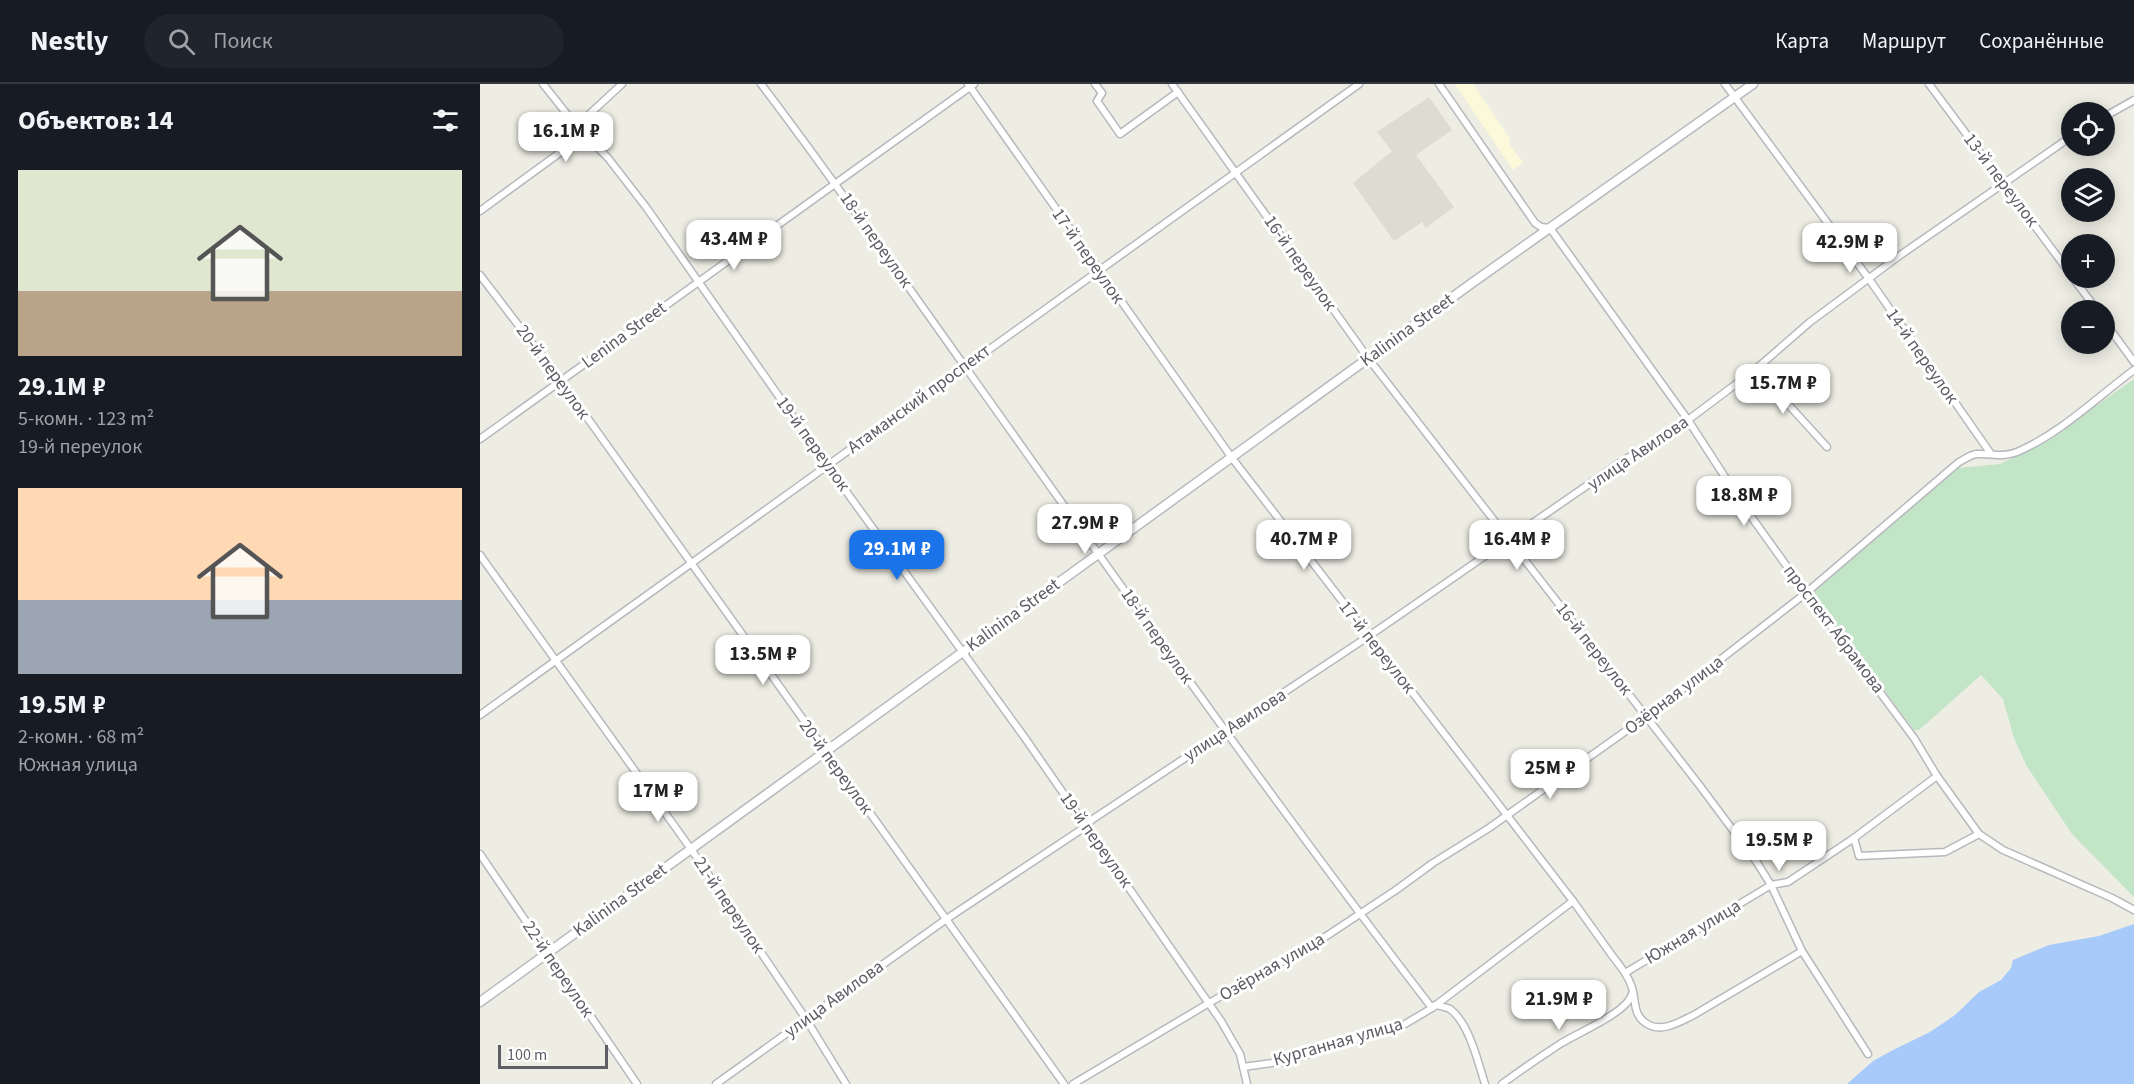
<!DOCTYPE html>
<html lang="ru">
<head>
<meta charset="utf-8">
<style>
	body { margin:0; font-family:"Source Sans 3",sans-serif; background:#20242c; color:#f1f3f6; height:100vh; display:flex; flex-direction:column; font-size:22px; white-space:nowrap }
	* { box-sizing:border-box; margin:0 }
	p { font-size:20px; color:#9ea1a6 }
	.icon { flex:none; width:33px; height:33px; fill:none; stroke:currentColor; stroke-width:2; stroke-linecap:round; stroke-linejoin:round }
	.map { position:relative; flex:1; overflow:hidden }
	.panel { display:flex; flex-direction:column; background:#171b24; width:480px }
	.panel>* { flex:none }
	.buttons { position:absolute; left:1581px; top:18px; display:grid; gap:12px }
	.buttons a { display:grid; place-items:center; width:54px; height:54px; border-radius:50%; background:#171b24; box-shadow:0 3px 15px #0003; font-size:30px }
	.scale { position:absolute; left:18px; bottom:15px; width:110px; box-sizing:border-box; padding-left:6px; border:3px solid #5c5e64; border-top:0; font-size:16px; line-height:21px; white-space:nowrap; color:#5c5e64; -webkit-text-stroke:4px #fff; paint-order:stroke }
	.price { position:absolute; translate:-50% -51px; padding:0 14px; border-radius:12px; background:#fff; color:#222; font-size:20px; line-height:39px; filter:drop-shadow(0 2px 3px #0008) }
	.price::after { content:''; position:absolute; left:50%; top:36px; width:18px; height:14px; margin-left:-9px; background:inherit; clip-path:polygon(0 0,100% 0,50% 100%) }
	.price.current { background:#1a73e8; color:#fff }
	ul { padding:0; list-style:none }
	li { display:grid; align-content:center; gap:12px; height:318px; padding:0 18px }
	li span { display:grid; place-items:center; height:186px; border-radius:0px; color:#555 }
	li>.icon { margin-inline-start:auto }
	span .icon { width:108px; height:108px; fill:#fffc; stroke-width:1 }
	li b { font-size:26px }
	h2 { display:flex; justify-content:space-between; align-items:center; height:72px; padding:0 18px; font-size:26px }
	header { display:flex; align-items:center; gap:36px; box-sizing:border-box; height:84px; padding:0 30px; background:#171b24; border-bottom:2px solid #363941 }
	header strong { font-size:28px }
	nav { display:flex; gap:33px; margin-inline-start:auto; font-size:21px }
	.search { width:420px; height:54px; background:#20242c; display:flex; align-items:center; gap:15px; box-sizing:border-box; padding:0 21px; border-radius:33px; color:#9ea1a6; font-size:22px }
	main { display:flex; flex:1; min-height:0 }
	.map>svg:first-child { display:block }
	.commercial { fill:#fcf9db }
	.education { fill:#dddcd2 }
	.green { fill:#c2e4c7 }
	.water { fill:#a8cafa }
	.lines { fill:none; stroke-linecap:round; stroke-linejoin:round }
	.minor-casing { stroke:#b6b8bd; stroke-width:9 }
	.secondary-casing { stroke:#b8b9bf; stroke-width:11 }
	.minor { stroke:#fff; stroke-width:6 }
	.secondary { stroke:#fff; stroke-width:8 }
	.labels { text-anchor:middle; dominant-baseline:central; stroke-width:6; stroke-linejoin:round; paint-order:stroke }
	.street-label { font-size:18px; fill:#5c5e64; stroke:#fff }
</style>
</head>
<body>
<header>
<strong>Nestly</strong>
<div class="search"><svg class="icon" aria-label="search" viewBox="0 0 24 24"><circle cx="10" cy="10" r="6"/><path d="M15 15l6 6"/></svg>Поиск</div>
<nav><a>Карта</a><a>Маршрут</a><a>Сохранённые</a></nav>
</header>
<main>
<section class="panel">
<h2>Объектов: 14<svg class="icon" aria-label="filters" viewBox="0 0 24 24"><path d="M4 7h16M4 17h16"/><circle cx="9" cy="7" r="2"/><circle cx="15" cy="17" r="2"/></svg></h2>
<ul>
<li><span style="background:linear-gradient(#dfe7d0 65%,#b9a48a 0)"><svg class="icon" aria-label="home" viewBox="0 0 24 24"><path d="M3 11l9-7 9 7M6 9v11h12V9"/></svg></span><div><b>29.1M ₽</b><p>5-комн. · 123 m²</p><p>19-й переулок</p></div></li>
<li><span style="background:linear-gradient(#ffd9b3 60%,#9aa5b1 0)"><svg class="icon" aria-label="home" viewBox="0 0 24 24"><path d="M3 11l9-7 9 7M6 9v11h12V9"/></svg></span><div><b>19.5M ₽</b><p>2-комн. · 68 m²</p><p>Южная улица</p></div></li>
</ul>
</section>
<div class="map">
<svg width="1654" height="1000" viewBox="0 0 1654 1000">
	<rect width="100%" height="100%" fill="#eeede4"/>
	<path class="commercial" d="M975,0H993L1031,56L1028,58L1043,79L1033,86Z"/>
	<path class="education" d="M949,13L972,46L936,71L974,123L946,144L942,138L914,157L873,99L912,67L897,48Z"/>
	<path class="green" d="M1654,295V813L1592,750L1546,681L1534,654L1523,615L1501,591L1439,646H1434L1331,508L1479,384L1520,380L1566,357Z"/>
	<path class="water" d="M1654,840V1000H1367L1393,977L1415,965L1450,948L1475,931L1499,908L1521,896L1531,884L1533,876L1569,861L1619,852Z"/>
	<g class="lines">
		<g class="minor-casing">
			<g id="minor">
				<path d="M63,0L98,44L128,74L166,123L347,381L545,654L741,937L760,970L767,1000"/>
				<path d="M281,0C352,93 418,189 486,284C639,499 791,715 952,924"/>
				<path d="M488,0L752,374L1093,817C1106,835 1118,852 1131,870C1138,880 1147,889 1151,901C1157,915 1151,932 1169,941C1183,948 1199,938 1212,932L1322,867"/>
				<path d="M615,0L622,9L617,17L640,50L698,8"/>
				<path d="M692,0L888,274L1220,702L1276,777L1291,801L1322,867L1388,970"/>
				<path d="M959,0L1055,139L1061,143L1070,144L1208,336L1265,424L1326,509L1434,654L1457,692L1499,750L1523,766L1632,814L1654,826"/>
				<path d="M1245,0L1389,195L1511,370"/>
				<path d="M1449,0L1592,192"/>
				<path d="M1624,33L1654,16"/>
				<path d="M0,127L96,57L98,44L102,37L142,0"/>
				<path d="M0,191L81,297L584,1000"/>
				<path d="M1593,194L1617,226"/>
				<path d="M1624,237L1654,278"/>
				<path d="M1276,285L1347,363"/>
				<path d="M0,355L494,0"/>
				<path d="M0,471L211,765L326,935L366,1000"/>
				<path d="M0,631L879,0"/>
				<path d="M1374,754L1379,772L1465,768L1499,750"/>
				<path d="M0,770L157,1000"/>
				<path d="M1145,889L1291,801L1308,798L1374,754L1457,692"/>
				<path d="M955,921C960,922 966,923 970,925C989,939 998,978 1005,1000"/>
				<path d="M763,983L807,977L925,940L952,924L1093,817"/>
				<path d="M236,1000L465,836L599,747L613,735L889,552L1141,378L1208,336L1276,285L1330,238L1419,172L1592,52"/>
				<path d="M593,1000L729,919L842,855L916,806L953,779L1009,744L1174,627L1326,509L1479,378C1485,375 1490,371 1496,370C1512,369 1521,374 1537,368C1581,349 1616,314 1654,286"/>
				<path d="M1022,1000C1041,986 1060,973 1080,960C1097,949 1147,929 1152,910"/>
			</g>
		</g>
		<g class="secondary-casing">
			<path id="secondary" d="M0,918L992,199L1273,0"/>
		</g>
		<use href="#minor" class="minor"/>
		<use href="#secondary" class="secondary"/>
	</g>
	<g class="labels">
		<g class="street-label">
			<text transform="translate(1521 96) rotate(53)">13-й переулок</text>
			<text transform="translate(396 156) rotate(55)">18-й переулок</text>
			<text transform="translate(608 172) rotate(55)">17-й переулок</text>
			<text transform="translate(820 179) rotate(55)">16-й переулок</text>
			<text transform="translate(927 246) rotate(-36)">Kalinina Street</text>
			<text transform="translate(144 251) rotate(-36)">Lenina Street</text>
			<text transform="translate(1442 272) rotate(55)">14-й переулок</text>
			<text transform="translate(73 288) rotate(54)">20-й переулок</text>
			<text transform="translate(439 315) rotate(-36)">Атаманский проспект</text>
			<text transform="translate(333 360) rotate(54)">19-й переулок</text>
			<text transform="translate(1158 369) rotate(-34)">улица Авилова</text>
			<text transform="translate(533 531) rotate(-36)">Kalinina Street</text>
			<text transform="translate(1354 545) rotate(53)">проспект Абрамова</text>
			<text transform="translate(677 552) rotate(55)">18-й переулок</text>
			<text transform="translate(897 563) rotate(52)">17-й переулок</text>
			<text transform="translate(1114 565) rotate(52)">16-й переулок</text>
			<text transform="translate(1194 611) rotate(-37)">Озёрная улица</text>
			<text transform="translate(755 641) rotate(-33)">улица Авилова</text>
			<text transform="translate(356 683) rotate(54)">20-й переулок</text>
			<text transform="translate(616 756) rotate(55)">19-й переулок</text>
			<text transform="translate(140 816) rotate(-36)">Kalinina Street</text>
			<text transform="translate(249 821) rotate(56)">21-й переулок</text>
			<text transform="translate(1213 848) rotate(-31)">Южная улица</text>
			<text transform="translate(792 883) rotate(-30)">Озёрная улица</text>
			<text transform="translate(78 885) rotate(56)">22-й переулок</text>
			<text transform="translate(354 915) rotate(-36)">улица Авилова</text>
			<text transform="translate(858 958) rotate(-16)">Курганная улица</text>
		</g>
	</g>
</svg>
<div class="buttons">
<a><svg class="icon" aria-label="locate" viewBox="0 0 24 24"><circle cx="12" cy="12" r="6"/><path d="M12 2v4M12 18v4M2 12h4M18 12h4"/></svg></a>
<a><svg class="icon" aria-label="layers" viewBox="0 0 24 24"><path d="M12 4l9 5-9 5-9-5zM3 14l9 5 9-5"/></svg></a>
<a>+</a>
<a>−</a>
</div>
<div class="scale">100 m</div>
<b class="price" style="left:86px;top:79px">16.1M ₽</b>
<b class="price" style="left:254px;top:187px">43.4M ₽</b>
<b class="price" style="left:1370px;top:190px">42.9M ₽</b>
<b class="price" style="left:1303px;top:331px">15.7M ₽</b>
<b class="price" style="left:1264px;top:443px">18.8M ₽</b>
<b class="price" style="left:605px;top:471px">27.9M ₽</b>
<b class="price" style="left:824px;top:487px">40.7M ₽</b>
<b class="price" style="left:1037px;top:487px">16.4M ₽</b>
<b class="price current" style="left:417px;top:497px">29.1M ₽</b>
<b class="price" style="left:283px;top:602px">13.5M ₽</b>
<b class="price" style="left:1070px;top:716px">25M ₽</b>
<b class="price" style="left:178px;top:739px">17M ₽</b>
<b class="price" style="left:1299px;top:788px">19.5M ₽</b>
<b class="price" style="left:1079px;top:947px">21.9M ₽</b>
</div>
</main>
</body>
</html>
